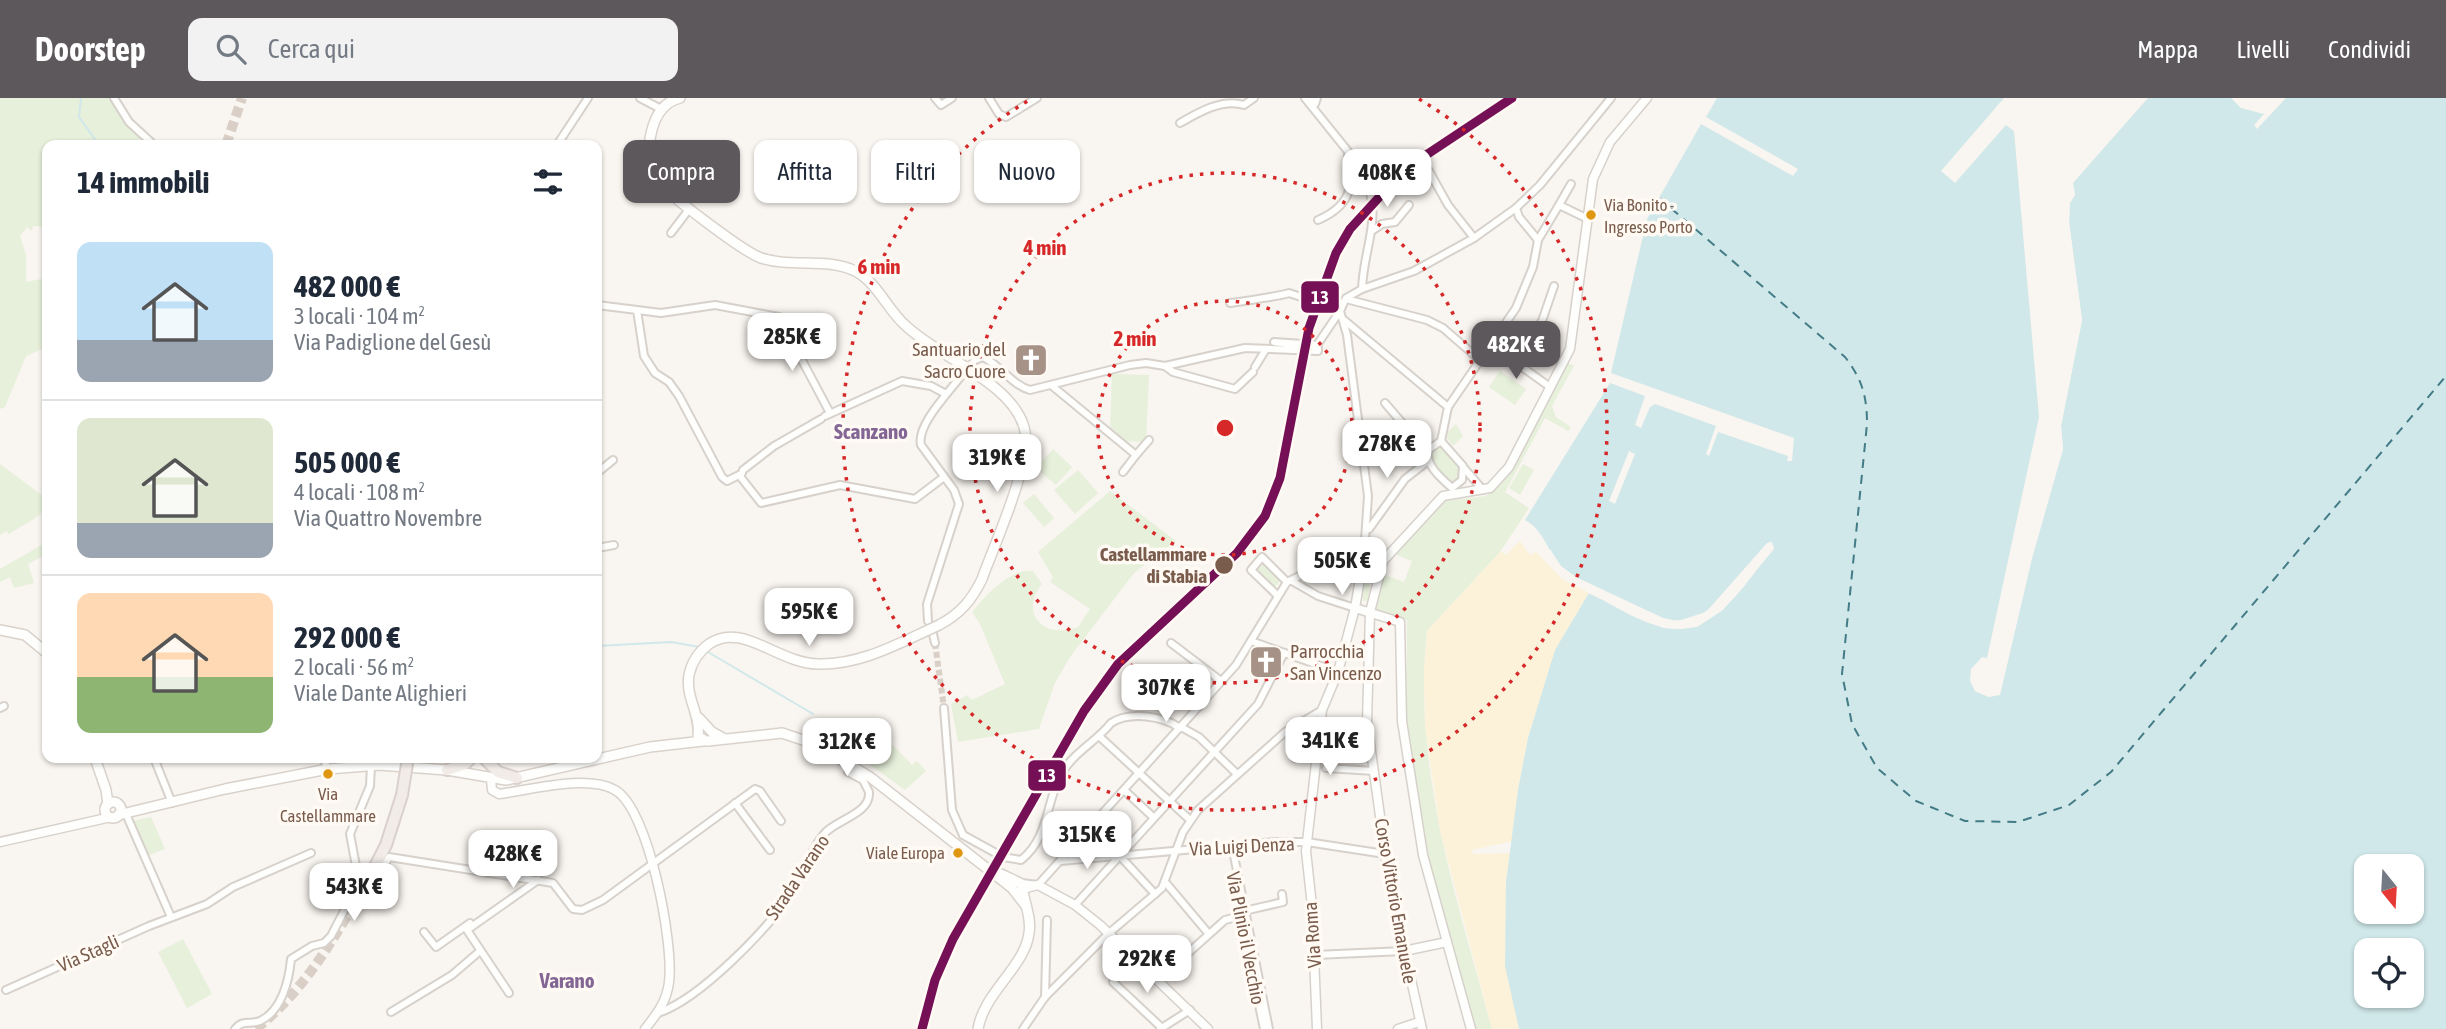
<!DOCTYPE html>
<html lang="it">
<head>
<meta charset="utf-8">
<style>
	body { margin:0; font-family:"Asap Condensed",sans-serif; background:#f2f2f3; color:#1f2937; height:100vh; display:flex; flex-direction:column; font-size:26px; white-space:nowrap }
	* { box-sizing:border-box; margin:0 }
	p { font-size:23px; color:#747a83 }
	.icon { flex:none; width:38px; height:38px; fill:none; stroke:currentColor; stroke-width:2; stroke-linecap:round; stroke-linejoin:round }
	.map { position:relative; flex:1; overflow:hidden }
	.sheet { position:absolute; left:42px; top:42px; width:560px; height:623px; display:flex; flex-direction:column; background:#fff; border-radius:14px; box-shadow:0 2px 5px #0004 }
	.sheet>* { flex:none }
	.top-card { position:absolute; left:623px; top:42px; width:665px; height:63px; display:flex; gap:14px }
	.needle { width:46px; rotate:162deg }
	.buttons { position:absolute; left:2354px; top:756px; display:grid; gap:14px }
	.buttons a { display:grid; place-items:center; width:70px; height:70px; border-radius:14px; background:#fff; box-shadow:0 2px 5px #0004; font-size:35px }
	.price { position:absolute; translate:-50% -60px; padding:0 16px; border-radius:14px; background:#fff; color:#222; font-size:23px; line-height:46px; filter:drop-shadow(0 2px 4px #0008) }
	.price::after { content:''; position:absolute; left:50%; top:42px; width:21px; height:16px; margin-left:-10px; background:inherit; clip-path:polygon(0 0,100% 0,50% 100%) }
	.price.selected { background:#5c585b; color:#fff }
	ul { padding:0; list-style:none }
	li { display:flex; align-items:center; gap:21px; height:175px; padding:0 35px }
	li+li { border-top:2px solid #e0e1e3 }
	li span { display:grid; place-items:center; flex:none; width:196px; height:140px; border-radius:14px; color:#555 }
	li>.icon { margin-inline-start:auto }
	span .icon { width:84px; height:84px; fill:#fffc; stroke-width:1 }
	li b { font-size:30px }
	h2 { display:flex; justify-content:space-between; align-items:center; height:84px; padding:0 35px; font-size:30px }
	.tag { padding:0 24px; border-radius:14px; background:#fff; box-shadow:0 2px 5px #0004; font-size:24px; line-height:63px }
	.tag.selected { background:#5c585b; color:#fff }
	header { display:flex; align-items:center; gap:42px; box-sizing:border-box; height:98px; padding:0 35px; background:#5c585b; color:#fff }
	header strong { font-size:33px }
	nav { display:flex; gap:38px; margin-inline-start:auto; font-size:24px }
	.search { width:490px; height:63px; background:#f2f2f3; display:flex; align-items:center; gap:18px; box-sizing:border-box; padding:0 24px; border-radius:14px; color:#747a83; font-size:26px }
	.map>svg:first-child { display:block }
	.green { fill:#e7f0db }
	.sand { fill:#fbf2d9 }
	.water { fill:#d0e8ea; fill-rule:evenodd }
	.pier { fill:#f9f5f0 }
	.lines { fill:none; stroke-linecap:round; stroke-linejoin:round }
	.stream { stroke:#d0e8ea; stroke-width:2 }
	.ferry { stroke:#437c86; stroke-width:2; stroke-dasharray:9 7; stroke-linecap:butt }
	.minor-tunnel { stroke:#d9cfc7; stroke-width:6; stroke-dasharray:6 3; stroke-linecap:butt }
	.trunk-tunnel { stroke:#d9cfc7; stroke-width:10; stroke-dasharray:10 5; stroke-linecap:butt }
	.minor-casing { stroke:#d7d1cb; stroke-width:10 }
	.tertiary-casing { stroke:#d7d1cb; stroke-width:11 }
	.secondary-casing { stroke:#d9d2cb; stroke-width:12 }
	.trunk-casing { stroke:#dad1cc; stroke-width:14 }
	.minor { stroke:#fefefd; stroke-width:6 }
	.tertiary { stroke:#fefefd; stroke-width:8 }
	.secondary { stroke:#fefefd; stroke-width:9 }
	.trunk { stroke:#f2ece8; stroke-width:10 }
	.secondary-bridge-casing { stroke:#d9d2cb; stroke-width:12; stroke-linecap:butt }
	.trunk-bridge-casing { stroke:#dad1cc; stroke-width:14; stroke-linecap:butt }
	.secondary-bridge { stroke:#fefefd; stroke-width:9 }
	.trunk-bridge { stroke:#f2ece8; stroke-width:10 }
	.rail-1-casing { stroke:#fffaf3; stroke-width:14 }
	.rail-1 { stroke:#751056; stroke-width:9 }
	.ring { fill:none; stroke:#d62828; stroke-width:3.5; stroke-dasharray:3.5 7 }
	.bus-dot { fill:#de970f; stroke:#fffaf3; stroke-width:2.5 }
	.stop-dot { fill:#7a5c4d; stroke:#fffaf3; stroke-width:2.5 }
	.labels { text-anchor:middle; dominant-baseline:central; stroke-width:7; stroke-linejoin:round; paint-order:stroke }
	.bus-label { font-size:17px; fill:#7a5c4d; stroke:#fffaf3; text-anchor:start }
	.poi-label { font-size:19px; fill:#7a5c4d; stroke:#fffaf3; text-anchor:end }
	.stop-label { font-size:19px; font-weight:bold; fill:#7a5c4d; stroke:#fffaf3; text-anchor:end }
	.street-label { font-size:19px; fill:#7a5c4d; stroke:#fffaf3 }
	.neighbourhood-label { font-size:21px; font-weight:bold; fill:#846695; stroke:#fffaf3 }
	.centre { fill:#d62828; stroke:#fffaf3; stroke-width:3.5 }
	.ring-label { font-size:21px; text-anchor:middle; font-weight:bold; fill:#d62828; stroke:#fffaf3; stroke-width:7; stroke-linejoin:round; paint-order:stroke }
	.line-badge { stroke:#fffaf3; stroke-width:2.5 }
	.badge-label { font-size:19px; text-anchor:middle; font-weight:bold; fill:#fff }
</style>
</head>
<body>
<header>
<strong>Doorstep</strong>
<div class="search"><svg class="icon" aria-label="search" viewBox="0 0 24 24"><circle cx="10" cy="10" r="6"/><path d="M15 15l6 6"/></svg>Cerca qui</div>
<nav><a>Mappa</a><a>Livelli</a><a>Condividi</a></nav>
</header>
<div class="map">
<svg width="2446" height="931" viewBox="0 0 2446 931">
	<rect width="100%" height="100%" fill="#f9f5f0"/>
	<g class="green">
		<path d="M0,0H109L124,25L141,40L131,47H47V118L44,129L33,128L32,133L27,129L20,138L26,157V184L46,180L47,183V249L26,258L5,309L0,311Z"/>
		<path d="M1566,264L1574,268L1552,308L1556,319L1571,329L1568,333L1545,320L1505,394L1529,410L1500,454L1427,533C1412,669 1457,801 1492,931H1476L1429,761L1407,626V522L1376,513L1382,476L1404,484L1412,463L1394,456L1445,403L1486,398L1502,384Z"/>
		<path d="M1500,273L1526,291L1515,307L1489,289Z"/>
		<path d="M1112,276L1149,277L1146,344L1124,343L1110,333Z"/>
		<path d="M1456,326L1463,338L1453,348L1447,340L1448,334Z"/>
		<path d="M1442,348L1461,370L1459,381L1451,387L1430,365L1428,357L1435,349Z"/>
		<path d="M1053,351L1072,369L1056,387L1036,370Z"/>
		<path d="M0,366L47,401V409L37,419L9,436L7,433L0,437Z"/>
		<path d="M1523,366L1534,372L1520,397L1509,390Z"/>
		<path d="M1078,372L1098,395L1075,416L1054,392Z"/>
		<path d="M1110,393L1176,443L1134,475L1070,559L1054,587L1039,631L958,644L951,606L967,597L972,602L1005,586L980,526L972,514C986,497 1010,470 1033,473L1042,486C1018,516 1045,542 1078,529L1090,511L1050,484L1053,479L1038,454Z"/>
		<path d="M1034,396L1054,420L1044,429L1023,405Z"/>
		<path d="M47,444V456L28,466L34,485L14,490L10,479L0,484V471Z"/>
		<path d="M1264,466L1281,482L1274,490L1256,473Z"/>
		<path d="M1371,473L1368,502L1363,503L1362,494L1368,474Z"/>
		<path d="M875,629L912,667L917,663L926,673L905,692L854,655Z"/>
		<path d="M151,719L165,751L147,758L132,723Z"/>
		<path d="M183,841L212,896L187,910L158,854Z"/>
	</g>
	<path class="sand" d="M1520,443L1530,457L1536,454L1562,481L1589,495L1555,553L1528,640L1518,692L1513,743L1472,752L1473,756L1512,755L1506,784L1519,931H1492L1440,732L1425,629L1424,574L1427,533L1501,453L1506,457Z"/>
	<path class="water" d="M1717,0H2004L1941,73L1955,85L2006,27L2014,33L2039,319L1987,560L1982,559L1971,571L1975,593L1989,599L2000,596L2032,460L2063,351L2061,328L2082,222L2069,124L2070,105L2075,97L2073,85L2148,0H2231L2241,10L2264,16L2254,27L2257,31L2286,0H2446V931H1519L1505,868L1506,784L1518,692L1528,640L1555,552L1589,495C1612,506 1638,524 1663,529C1714,542 1747,483 1774,449L1769,444C1743,474 1710,535 1663,520C1632,505 1592,493 1565,472C1548,458 1546,433 1525,422L1610,285L1645,298L1635,327L1641,330L1650,309L1655,306L1716,328L1706,356L1709,358L1718,334L1788,358L1787,363H1792L1794,340L1611,275L1647,121L1701,26L1793,78L1798,71L1706,19ZM2366,768H2412V814H2366ZM2366,852H2412V898H2366Z"/>
	<g class="pier">
		<path d="M2073,85L2075,97L2070,105L2069,124L2082,222L2061,328L2063,351L2032,460L2000,597L1989,599L1975,593L1970,583L1971,571L1975,569L1973,582L1978,590L1989,596L1997,594L2029,459L2059,350L2057,328L2078,222L2065,124L2066,105L2072,96L2070,88Z"/>
		<path d="M1629,353L1635,356L1615,406L1609,403Z"/>
		<path d="M1772,444L1774,451L1723,512L1697,529L1681,531L1663,530L1586,494L1591,492L1664,526L1681,528L1695,526L1720,510L1771,448L1709,517L1679,527L1661,523L1574,482L1558,470L1548,454L1550,451L1561,468L1576,479L1663,520L1678,523L1706,514L1767,445Z"/>
	</g>
	<g class="lines">
		<g class="stream">
			<path d="M81,0L79,19L99,47"/>
			<path d="M597,548L671,544L700,549"/>
			<path d="M708,554L813,616"/>
		</g>
		<path class="ferry" d="M1659,100L1845,259C1862,281 1867,298 1867,326L1842,576L1852,626L1877,670L1916,703L1965,723L2018,724L2069,707L2111,674L2446,278"/>
		<path class="minor-tunnel" d="M935,545L944,610"/>
		<g class="trunk-tunnel">
			<path d="M226,47L242,0"/>
			<path d="M256,931C307,890 336,837 368,782"/>
		</g>
		<g class="minor-casing">
			<g id="minor">
				<path d="M114,0L129,24L154,47"/>
				<path d="M640,0L661,11"/>
				<path d="M935,0L941,7L952,0"/>
				<path d="M989,0L999,16L1006,19L1037,0"/>
				<path d="M1305,0L1363,72C1384,123 1364,144 1362,191"/>
				<path d="M1311,2L1315,6L1317,0"/>
				<path d="M1180,25C1199,14 1223,0 1244,7L1254,0"/>
				<path d="M557,47L588,0"/>
				<path d="M1429,73L1448,107L1474,140"/>
				<path d="M1559,107L1571,86"/>
				<path d="M1516,110L1519,119L1538,142"/>
				<path d="M1318,122C1348,109 1356,90 1348,57"/>
				<path d="M1373,132L1382,126L1395,124L1409,107"/>
				<path d="M671,135L690,110"/>
				<path d="M1346,201L1427,222L1443,230L1480,262"/>
				<path d="M1230,205C1239,204 1285,197 1289,195L1304,200L1343,205"/>
				<path d="M597,207L637,212L644,258L655,275L669,284L679,298L722,379L727,383L739,377L761,405L840,387L915,401L944,379"/>
				<path d="M637,212L661,215L715,207L779,219L830,315"/>
				<path d="M1344,222L1448,309"/>
				<path d="M1499,236L1522,253"/>
				<path d="M1165,268L1173,274L1235,291L1253,274"/>
				<path d="M1255,269L1266,251"/>
				<path d="M967,272L975,262L983,259C1000,267 1012,287 1030,292L1130,267L1146,265L1165,268L1245,250L1318,253V250L1274,244L1317,247L1340,213"/>
				<path d="M1051,287L1136,357L1123,374"/>
				<path d="M1550,289L1515,264L1542,223L1554,188"/>
				<path d="M1385,305L1427,354"/>
				<path d="M825,318L902,283L931,288L946,296"/>
				<path d="M1441,343L1448,309L1516,210L1533,169L1538,142L1559,107L1586,120"/>
				<path d="M1441,343L1463,368L1462,382L1452,390C1441,380 1425,367 1428,352Z"/>
				<path d="M1136,357L1149,342"/>
				<path d="M1464,370L1483,392"/>
				<path d="M597,375L613,362"/>
				<path d="M741,377L743,372L774,348L821,321"/>
				<path d="M1369,431L1405,381L1428,363"/>
				<path d="M597,450L614,447"/>
				<path d="M1292,483L1318,498L1355,510"/>
				<path d="M1277,497L1251,472L1262,459L1287,484"/>
				<path d="M928,523L927,506L959,406L954,392L921,347C916,325 954,290 966,271"/>
				<path d="M933,536L935,545"/>
				<path d="M1251,543L1338,574"/>
				<path d="M1171,545L1221,583"/>
				<path d="M0,610L4,608"/>
				<path d="M944,610L952,712L963,737"/>
				<path d="M1181,629L1199,639L1237,676"/>
				<path d="M1100,639L1190,722"/>
				<path d="M154,660L172,705"/>
				<path d="M323,660L328,671"/>
				<path d="M1295,660L1318,657"/>
				<path d="M1326,670L1374,673"/>
				<path d="M1124,692L1152,718"/>
				<path d="M735,705L770,752"/>
				<path d="M126,716L171,819"/>
				<path d="M963,737L1003,759L1021,762C1050,739 1045,704 1062,675C1074,654 1096,644 1111,625C1130,613 1163,618 1180,630"/>
				<path d="M1232,748L1269,931"/>
				<path d="M1120,758L1155,796"/>
				<path d="M1060,763L1276,744H1307L1385,756"/>
				<path d="M359,784L372,789L389,759L553,785L573,811L582,812L603,802L755,691L760,693L781,723"/>
				<path d="M1021,785L1038,787L1236,567L1287,484L1347,455L1364,457L1368,398L1347,237L1340,213L1346,200L1362,191L1414,173L1474,140L1516,110L1540,87L1611,0"/>
				<path d="M1166,785L1208,835"/>
				<path d="M1075,807L1258,606L1284,555"/>
				<path d="M1244,813L1283,804L1282,796"/>
				<path d="M424,834L436,849L470,825"/>
				<path d="M1315,857L1404,853"/>
				<path d="M1158,882L1225,822L1245,817"/>
				<path d="M1113,884L1162,930"/>
				<path d="M1255,888L1264,931"/>
				<path d="M6,892L149,828L207,806L233,789L311,755"/>
				<path d="M509,895L467,832L538,782"/>
				<path d="M1045,899L1047,822"/>
				<path d="M391,914L452,877L480,853"/>
				<path d="M658,915C700,901 768,831 793,793C804,775 810,752 824,736C835,722 871,716 869,694L863,682L848,674L851,665"/>
				<path d="M235,931C243,921 250,927 260,923C282,913 289,882 291,861L312,848L324,845L331,838L359,784L350,736L370,688L371,668"/>
				<path d="M1023,931L1045,899L1108,836L1162,790L1183,734L1198,712L1285,634L1322,612"/>
				<path d="M1160,931L1190,912"/>
			</g>
		</g>
		<g class="tertiary-casing">
			<g id="tertiary">
				<path d="M1383,463L1364,457L1355,510L1400,524L1402,623L1423,757L1471,931"/>
				<path d="M491,681L492,692L499,696C531,692 587,676 615,692C649,711 674,846 669,884C667,903 657,916 645,931"/>
				<path d="M0,744L111,719"/>
				<path d="M1022,791L1038,787L1075,807L1100,827L1208,931"/>
				<path d="M1404,853L1447,844"/>
				<path d="M1317,931L1312,808L1306,753L1322,612L1338,574L1355,510"/>
				<path d="M1398,931L1419,924"/>
				<path d="M1422,931L1389,783L1367,624L1370,514L1383,463L1443,398L1490,390L1509,369L1570,251L1593,81L1610,44L1647,0"/>
			</g>
		</g>
		<g class="secondary-casing">
			<g id="secondary">
				<path d="M680,0C658,5 651,28 649,49C648,59 650,71 655,80C665,95 744,154 761,160C791,170 827,159 855,173C877,184 887,211 905,227C938,259 1011,284 1024,329C1034,361 994,447 982,481C972,502 960,516 939,527"/>
				<path d="M0,532L25,537L47,555"/>
				<path d="M699,620L712,634L723,640"/>
				<path d="M706,643L698,638C701,617 685,599 689,577C692,563 698,554 709,546C742,523 777,565 818,566C856,567 890,550 924,534"/>
				<path d="M708,643L782,635L815,646L870,679L1012,790L1026,808"/>
				<path d="M95,660L106,692L108,706"/>
				<circle cx="113" cy="712" r="8"/>
				<path d="M118,717L225,691L328,671L379,667L447,672L506,682L650,649L703,643"/>
				<path d="M978,931C984,894 1025,869 1029,835C1032,819 1023,802 1022,786L1001,776"/>
			</g>
		</g>
		<g class="trunk-casing">
			<g id="trunk">
				<path d="M484,660L498,674L517,680"/>
				<path d="M447,672L465,666L471,660"/>
				<path d="M368,782L386,747L402,697"/>
			</g>
		</g>
		<use href="#minor" class="minor"/>
		<use href="#tertiary" class="tertiary"/>
		<use href="#secondary" class="secondary"/>
		<use href="#trunk" class="trunk"/>
		<g class="secondary-bridge-casing">
			<path id="secondary-bridge" d="M924,534L939,527"/>
		</g>
		<g class="trunk-bridge-casing">
			<path id="trunk-bridge" d="M402,697L408,660"/>
		</g>
		<use href="#secondary-bridge" class="secondary-bridge"/>
		<use href="#trunk-bridge" class="trunk-bridge"/>
		<g class="rail-1-casing">
			<path id="rail-1" d="M922,931L935,882L953,841L1084,613L1118,566L1237,455L1265,418L1280,380L1309,230L1336,155L1350,131L1405,71L1512,0"/>
		</g>
		<use href="#rail-1" class="rail-1"/>
	</g>
	<g class="ring">
		<circle cx="1225" cy="330" r="127"/>
		<circle cx="1225" cy="330" r="255"/>
		<path d="M1419 1A382 382 0 1 1 1031 1"/>
	</g>
	<defs>
		<g id="church-square" transform="scale(1.75)"><rect x="-9" y="-9" width="18" height="18" rx="4" fill="#a69286" stroke="#fffaf3"/><path d="M-1.2-6h2.4v3.5h3.3v2.4h-3.3V6h-2.4V-.1h-3.3v-2.4h3.3Z" fill="#fff"/></g>
	</defs>
	<g fill-rule="evenodd">
		<use href="#church-square" x="1031" y="262"/>
		<use href="#church-square" x="1266" y="564"/>
	</g>
	<g class="bus-dot">
		<circle cx="1591" cy="117" r="6"/>
		<circle cx="328" cy="676" r="6"/>
		<circle cx="958" cy="755" r="6"/>
	</g>
	<circle class="stop-dot" cx="1224" cy="467" r="10"/>
	<g class="labels">
		<g class="bus-label">
			<text x="1604" y="107">Via Bonito -<tspan x="1604" dy="22">Ingresso Porto</tspan></text>
			<text x="328" y="696" text-anchor="middle">Via<tspan x="328" dy="22">Castellammare</tspan></text>
			<text x="945" y="755" text-anchor="end">Viale Europa</text>
		</g>
		<g class="poi-label">
			<text x="1006" y="251">Santuario del<tspan x="1006" dy="22">Sacro Cuore</tspan></text>
			<text x="1290" y="553" text-anchor="start">Parrocchia<tspan x="1290" dy="22">San Vincenzo</tspan></text>
		</g>
		<g class="stop-label">
			<text x="1207" y="456">Castellammare<tspan x="1207" dy="22">di Stabia</tspan></text>
		</g>
		<g class="street-label">
			<text transform="translate(1242 748) rotate(-3)">Via Luigi Denza</text>
			<text transform="translate(797 779) rotate(-56)">Strada Varano</text>
			<text transform="translate(1396 803) rotate(80)">Corso Vittorio Emanuele</text>
			<text transform="translate(1312 837) rotate(-94)">Via Roma</text>
			<text transform="translate(1246 840) rotate(79)">Via Plinio il Vecchio</text>
			<text transform="translate(88 855) rotate(-24)">Via Stagli</text>
		</g>
		<g class="neighbourhood-label">
			<text x="871" y="333">Scanzano</text>
			<text x="567" y="882">Varano</text>
		</g>
	</g>
	<circle cx="1225" cy="330" r="10" class="centre"/>
	<g class="ring-label">
		<text x="1045" y="157">4 min</text>
		<text x="879" y="176">6 min</text>
		<text x="1135" y="248">2 min</text>
	</g>
	<g class="line-badge">
		<rect x="1300" y="182" width="40" height="34" rx="7" fill="#751056"/>
		<rect x="1027" y="661" width="40" height="33" rx="7" fill="#751056"/>
	</g>
	<g class="badge-label">
		<text x="1320" y="206">13</text>
		<text x="1047" y="684">13</text>
	</g>
</svg>
<div class="buttons">
<a><svg class="needle" viewBox="-14 -14 28 28"><path d="M0-13l5 13h-10z" fill="#e53935"/><path d="M0 13l5-13h-10z" fill="#747a83"/></svg></a>
<a><svg class="icon" aria-label="locate" viewBox="0 0 24 24"><circle cx="12" cy="12" r="6"/><path d="M12 2v4M12 18v4M2 12h4M18 12h4"/></svg></a>
</div>
<b class="price" style="left:1387px;top:111px">408K €</b>
<b class="price" style="left:792px;top:275px">285K €</b>
<b class="price selected" style="left:1516px;top:283px">482K €</b>
<b class="price" style="left:1387px;top:382px">278K €</b>
<b class="price" style="left:997px;top:396px">319K €</b>
<b class="price" style="left:1342px;top:499px">505K €</b>
<b class="price" style="left:809px;top:550px">595K €</b>
<b class="price" style="left:1166px;top:626px">307K €</b>
<b class="price" style="left:1330px;top:679px">341K €</b>
<b class="price" style="left:847px;top:680px">312K €</b>
<b class="price" style="left:1087px;top:773px">315K €</b>
<b class="price" style="left:513px;top:792px">428K €</b>
<b class="price" style="left:354px;top:825px">543K €</b>
<b class="price" style="left:1147px;top:897px">292K €</b>
<div class="top-card">
<a class="tag selected">Compra</a>
<a class="tag">Affitta</a>
<a class="tag">Filtri</a>
<a class="tag">Nuovo</a>
</div>
<section class="sheet">
<h2>14 immobili<svg class="icon" aria-label="filters" viewBox="0 0 24 24"><path d="M4 7h16M4 17h16"/><circle cx="9" cy="7" r="2"/><circle cx="15" cy="17" r="2"/></svg></h2>
<ul>
<li><span style="background:linear-gradient(#bfe0f5 70%,#9aa5b1 0)"><svg class="icon" aria-label="home" viewBox="0 0 24 24"><path d="M3 11l9-7 9 7M6 9v11h12V9"/></svg></span><div><b>482 000 €</b><p>3 locali · 104 m²</p><p>Via Padiglione del Gesù</p></div></li>
<li><span style="background:linear-gradient(#dfe7d0 75%,#9aa5b1 0)"><svg class="icon" aria-label="home" viewBox="0 0 24 24"><path d="M3 11l9-7 9 7M6 9v11h12V9"/></svg></span><div><b>505 000 €</b><p>4 locali · 108 m²</p><p>Via Quattro Novembre</p></div></li>
<li><span style="background:linear-gradient(#ffd9b3 60%,#8fb573 0)"><svg class="icon" aria-label="home" viewBox="0 0 24 24"><path d="M3 11l9-7 9 7M6 9v11h12V9"/></svg></span><div><b>292 000 €</b><p>2 locali · 56 m²</p><p>Viale Dante Alighieri</p></div></li>
</ul>
</section>
</div>
</body>
</html>
